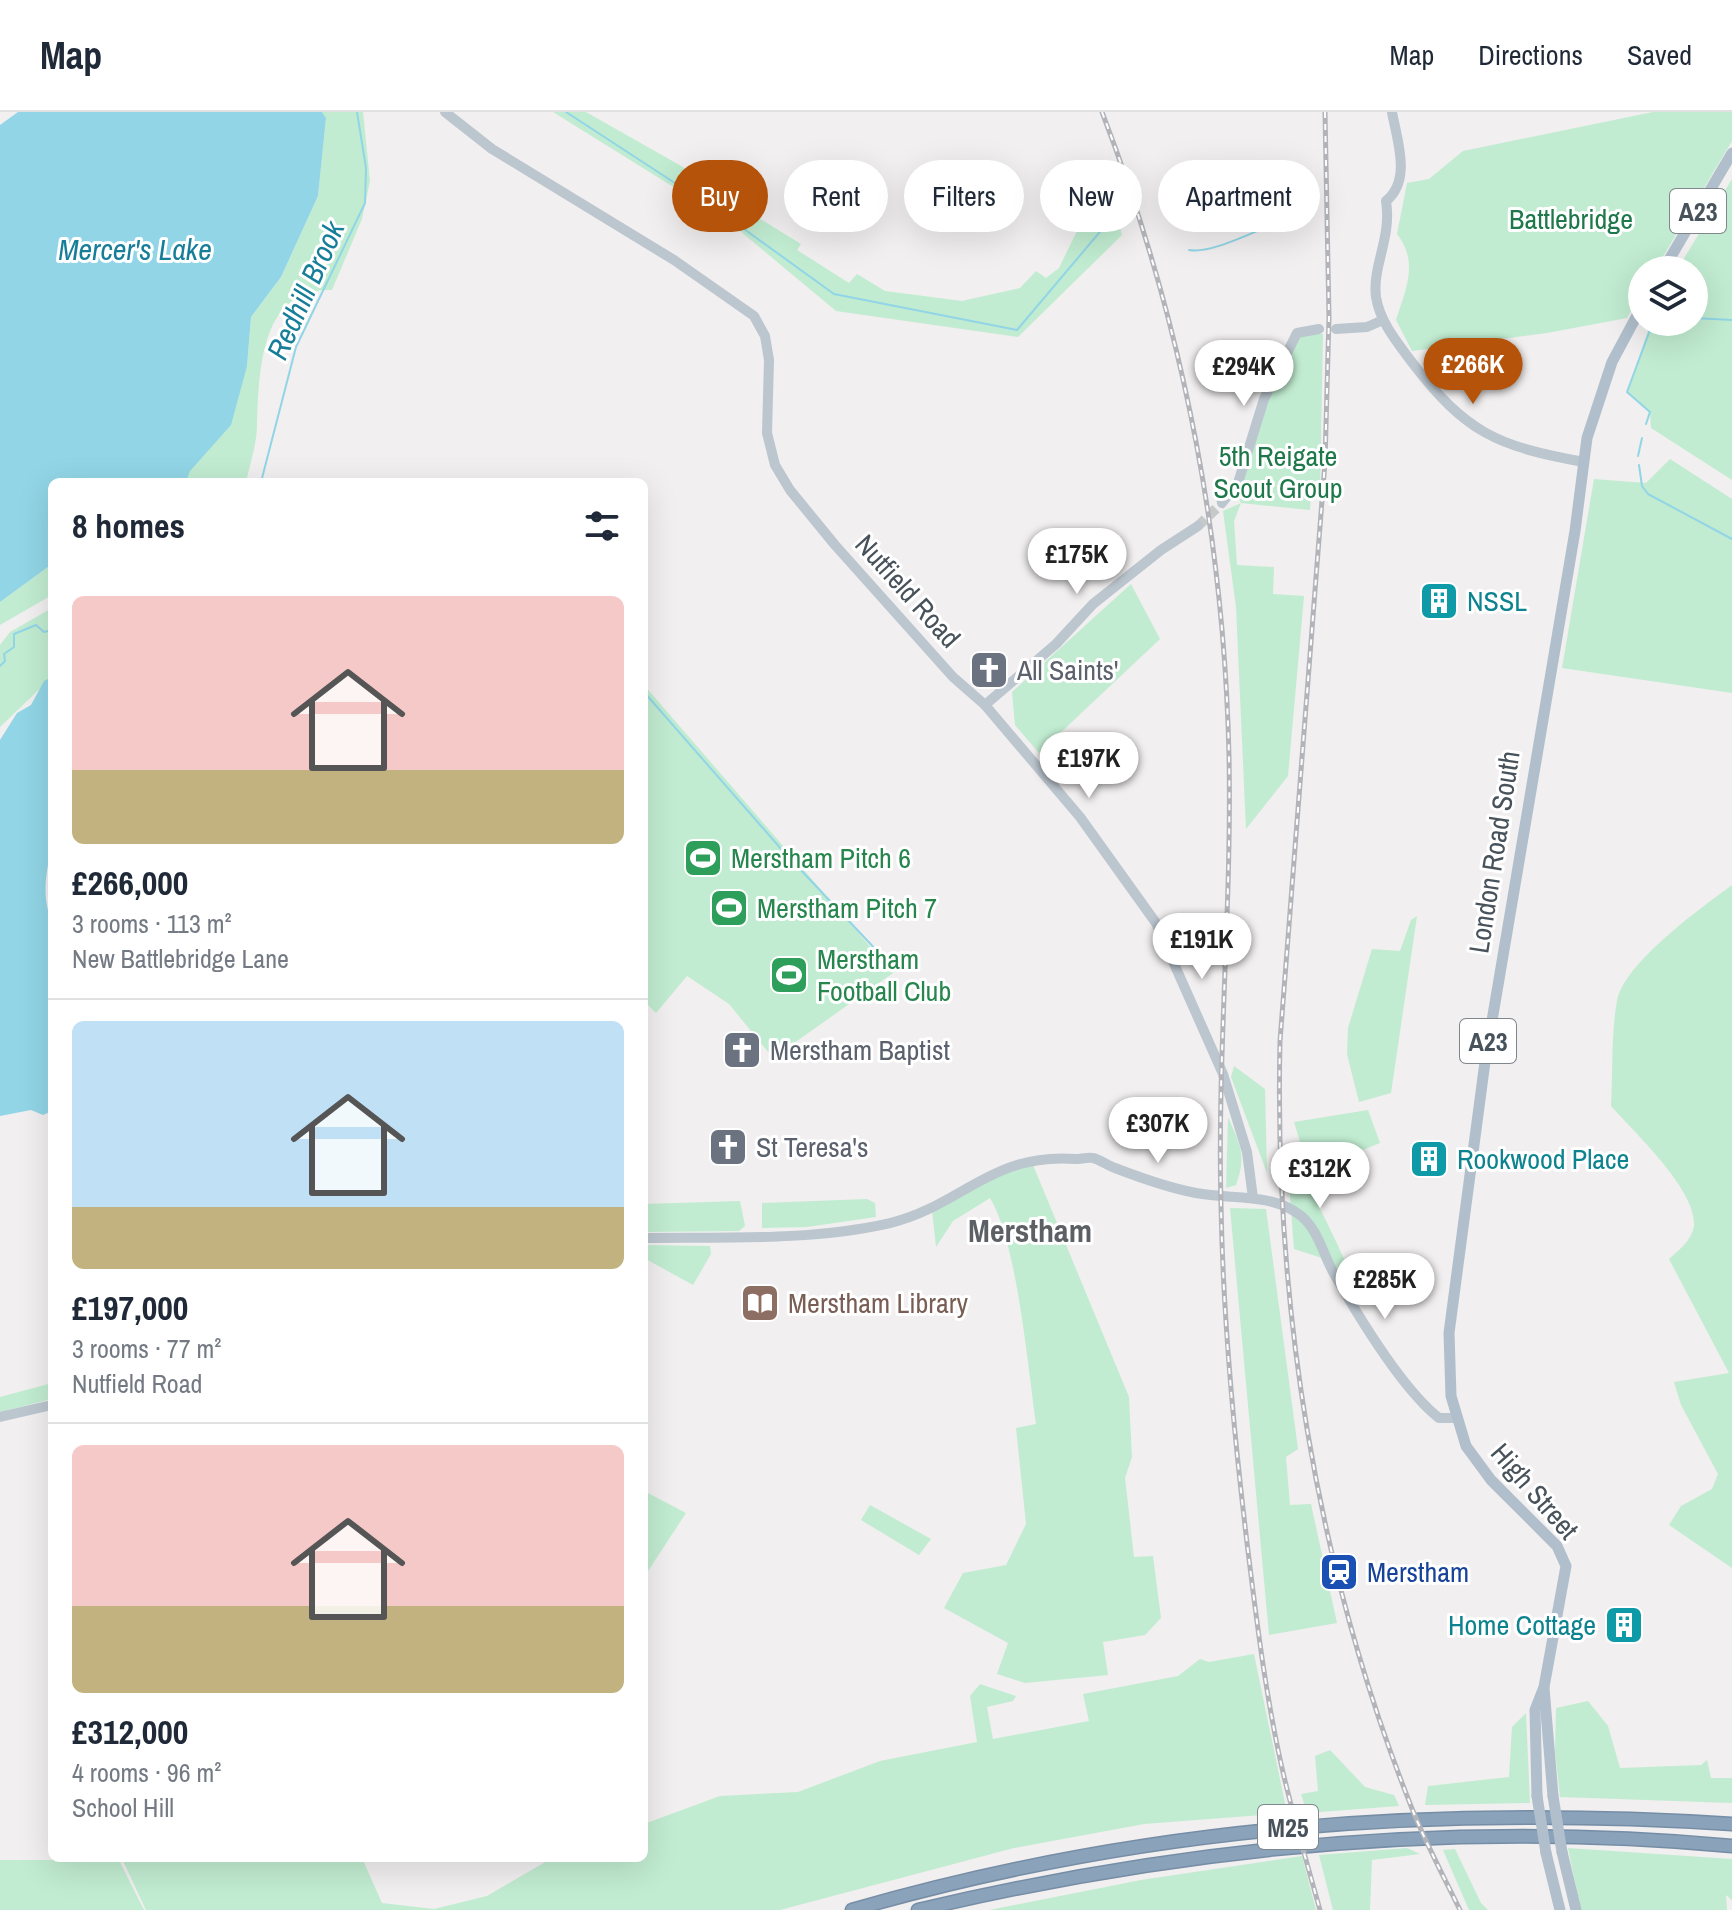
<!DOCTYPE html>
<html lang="en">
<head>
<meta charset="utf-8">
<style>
	body { margin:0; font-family:"Archivo Narrow",sans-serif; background:#f2f2f3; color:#1f2937; height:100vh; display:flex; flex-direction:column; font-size:30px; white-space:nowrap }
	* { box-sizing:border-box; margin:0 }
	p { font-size:26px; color:#747a83 }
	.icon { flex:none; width:44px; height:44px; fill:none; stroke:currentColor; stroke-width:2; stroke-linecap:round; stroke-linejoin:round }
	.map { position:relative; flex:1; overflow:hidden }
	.drawer { position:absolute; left:48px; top:366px; width:600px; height:1384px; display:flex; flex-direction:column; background:#fff; border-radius:12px; box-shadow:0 8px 32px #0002 }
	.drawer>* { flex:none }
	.top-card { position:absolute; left:672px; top:48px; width:760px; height:72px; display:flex; gap:16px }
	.tools { position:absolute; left:1628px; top:144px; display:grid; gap:16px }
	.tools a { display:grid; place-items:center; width:80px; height:80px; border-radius:50%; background:#fff; box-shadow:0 8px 32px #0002; font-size:40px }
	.price { position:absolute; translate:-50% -68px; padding:0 18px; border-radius:28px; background:#fff; color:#222; font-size:26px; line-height:52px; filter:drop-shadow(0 2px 4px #0008) }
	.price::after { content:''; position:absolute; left:50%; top:48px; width:24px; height:18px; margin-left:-12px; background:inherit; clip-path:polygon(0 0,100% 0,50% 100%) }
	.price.on { background:#b45309; color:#fff }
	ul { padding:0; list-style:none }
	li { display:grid; align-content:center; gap:16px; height:424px; padding:0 24px }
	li+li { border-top:2px solid #e0e1e3 }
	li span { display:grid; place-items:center; height:248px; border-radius:12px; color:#555 }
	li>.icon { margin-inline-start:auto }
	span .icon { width:144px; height:144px; fill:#fffc; stroke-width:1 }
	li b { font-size:34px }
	h2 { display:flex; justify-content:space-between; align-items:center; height:96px; padding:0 24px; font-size:34px }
	.pill { padding:0 28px; border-radius:36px; background:#fff; box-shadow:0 8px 32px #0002; font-size:28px; line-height:72px }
	.pill.on { background:#b45309; color:#fff }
	header { display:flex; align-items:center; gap:48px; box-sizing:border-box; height:112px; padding:0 40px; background:#fff; border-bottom:2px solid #e0e1e3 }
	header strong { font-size:38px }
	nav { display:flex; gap:44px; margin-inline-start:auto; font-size:28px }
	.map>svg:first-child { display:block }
	.green { fill:#c1ecd1 }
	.water { fill:#91d5e6 }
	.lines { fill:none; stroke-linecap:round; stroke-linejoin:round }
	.stream { stroke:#91d5e6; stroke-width:2 }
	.secondary-tunnel { stroke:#c7c8ca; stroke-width:10; stroke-dasharray:10 5; stroke-linecap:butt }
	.highway-casing { stroke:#768da6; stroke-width:15 }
	.secondary { stroke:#bcc6cf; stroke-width:10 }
	.primary { stroke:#b1bfcc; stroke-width:11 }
	.highway { stroke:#8aa2ba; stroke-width:12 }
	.rail-casing { stroke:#b2b4b9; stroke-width:5 }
	.rail { stroke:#fff; stroke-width:2; stroke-dasharray:6; stroke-linecap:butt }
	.primary-bridge { stroke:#b1bfcc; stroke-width:11 }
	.labels { text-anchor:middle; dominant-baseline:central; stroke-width:6; stroke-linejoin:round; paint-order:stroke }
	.shield { fill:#fff; stroke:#7f868c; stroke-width:2 }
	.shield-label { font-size:26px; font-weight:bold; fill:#48525b }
	.park-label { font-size:28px; fill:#1e784a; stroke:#fff }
	.street-label { font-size:28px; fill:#48525b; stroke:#fff }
	.culture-label { font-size:28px; fill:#0d838f; stroke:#fff; text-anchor:start }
	.worship-label { font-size:28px; fill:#5b616d; stroke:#fff; text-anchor:start }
	.leisure-label { font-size:28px; fill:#27864d; stroke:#fff; text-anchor:start }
	.education-label { font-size:28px; fill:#785e54; stroke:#fff; text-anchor:start }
	.transit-label { font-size:28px; fill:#164399; stroke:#fff; text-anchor:start }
	.water-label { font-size:30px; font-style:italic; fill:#177e99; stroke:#fff }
	.quarter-label { font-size:32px; font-weight:bold; fill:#5c5f63; stroke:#fff }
</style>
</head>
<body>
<header>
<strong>Map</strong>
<nav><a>Map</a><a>Directions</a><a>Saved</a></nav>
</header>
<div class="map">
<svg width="1732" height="1798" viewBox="0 0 1732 1798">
	<rect width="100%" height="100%" fill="#f1efef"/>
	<g class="green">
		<path d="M322,0H363L370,69L362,107L332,178C258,175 259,264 257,316C256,333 250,353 246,370H186L190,358L211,334L247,254L251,205L281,165L318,84L326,6Z"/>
		<path d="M553,0H586L757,97L754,103L801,132L797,138L849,171L857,162L885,179L962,189L1020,176L1036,159L1046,166L1059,156L1077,119L1114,94L1122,123L1018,225L836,199L728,109Z"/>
		<path d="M1653,0H1732V29L1655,158H1642V180L1627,206L1547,221L1412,239L1396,208C1406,177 1419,150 1397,122L1407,71L1429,67L1463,39Z"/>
		<path d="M1732,67V368L1651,316L1650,300L1627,280L1651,210H1694V158H1677Z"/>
		<path d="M1302,222H1323L1320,380L1311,382L1310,398L1241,391L1234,409L1237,453L1274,455L1273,482L1304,484L1288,664L1246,717L1236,495L1223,399L1241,391L1236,381L1271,276Z"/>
		<path d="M1670,347L1732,387V581L1562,556L1594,367L1646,371Z"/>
		<path d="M52,452V483L0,513V490Z"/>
		<path d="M1131,472L1160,527L1039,641L1015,613L1012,580Z"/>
		<path d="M52,496V565L0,615V533L10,520Z"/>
		<path d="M644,573L893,861L773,946L729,892L687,864L656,901L644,889Z"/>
		<path d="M1732,773V1456L1669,1413L1681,1394L1712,1377L1718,1362L1681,1293L1674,1270L1729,1261L1669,1147C1679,1138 1692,1128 1694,1114C1697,1078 1634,1020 1611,994C1613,960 1611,922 1617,889C1624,851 1701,796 1732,773Z"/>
		<path d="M1417,804L1391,981L1359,990L1347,942L1348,916L1372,837L1400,839L1411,808Z"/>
		<path d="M1234,954L1265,977L1267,1061L1231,965Z"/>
		<path d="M1368,998L1380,1031L1358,1040L1360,1046L1342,1056L1344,1060L1335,1065L1337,1069L1315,1079L1294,1010Z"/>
		<path d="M1228,1005C1240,1033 1247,1043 1236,1073L1226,1076Z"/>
		<path d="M1290,1032C1311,1082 1339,1130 1358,1181L1322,1146L1294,1137L1288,1059Z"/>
		<path d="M1033,1053L1129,1285L1132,1345L1125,1366L1134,1445L1153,1444L1161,1506L1145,1523L1103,1530L1108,1563L1025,1571L997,1562L1008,1531L944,1496L963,1461L1006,1453L1026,1412L1016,1316L1036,1312C1028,1256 1017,1130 990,1086L953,1109L936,1135L932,1099L1007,1060Z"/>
		<path d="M867,1087L875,1091L876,1105L807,1115L762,1116V1091Z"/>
		<path d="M740,1089L745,1114L739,1119L644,1120V1092Z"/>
		<path d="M1230,1096L1266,1097L1298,1337L1286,1345L1290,1393L1311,1392L1337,1511L1269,1523Z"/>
		<path d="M644,1133L710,1134L711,1142L693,1173L644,1146Z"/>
		<path d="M52,1271V1287L0,1300V1285Z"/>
		<path d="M644,1379L686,1401L648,1459L644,1458Z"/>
		<path d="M870,1393L931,1427L919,1443L861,1408Z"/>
		<path d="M1254,1542L1287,1701L1144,1712L1014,1736L780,1798H146L123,1749L362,1746L382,1791L434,1797L487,1784L552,1746H644V1712L720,1684L798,1680L880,1649L977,1630L970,1584L980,1572L1016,1584L1013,1589L987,1595L993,1627L1089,1609L1083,1582L1178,1564L1200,1547L1209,1550Z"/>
		<path d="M1588,1589L1608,1614L1620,1656L1701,1653L1707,1648L1711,1666H1732V1691L1560,1685L1555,1640L1556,1596Z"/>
		<path d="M1526,1601L1530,1691L1425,1693L1428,1674L1509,1665L1512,1615Z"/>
		<path d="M1330,1638L1365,1675L1394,1683L1399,1694L1307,1701L1301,1682L1318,1679L1315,1644Z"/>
		<path d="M1407,1736L1420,1742L1372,1748L1370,1798H1333L1319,1743Z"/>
		<path d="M1568,1736L1732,1747V1788L1726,1783L1727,1798H1581Z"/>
		<path d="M1455,1737L1481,1791L1488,1798H1469L1443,1738Z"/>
		<path d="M1302,1744L1316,1798H989L1141,1768Z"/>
		<path d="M0,1748H119L144,1798H0Z"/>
	</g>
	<g class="water">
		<path d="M18,0H322L326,6L318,84L281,165L251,205L247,254L231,313L190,359L186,370H52V452L0,490V13Z"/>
		<path d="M52,565C52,618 57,673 52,726C49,756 39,779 52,810V999L43,1003L31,998L0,1004V628L17,601L31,593L44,569Z"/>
	</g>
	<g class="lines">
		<g class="stream">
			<path d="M566,0L733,109L834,182L1017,218L1115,102"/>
			<path d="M1107,83L1115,102L1119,100"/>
			<path d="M1189,138C1215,143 1270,110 1299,103L1296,94L1302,91"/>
			<path d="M1694,206L1732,208"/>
			<path d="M1646,312L1650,300L1627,280L1653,210"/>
			<path d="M1638,344L1642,326"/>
			<path d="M1639,353L1642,374L1648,382L1732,427"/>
			<path d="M261,370L296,235L365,91L366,56L357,0"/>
			<path d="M0,554L5,549L4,542L14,535V522L36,513L44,520L52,518"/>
			<path d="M644,580L782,738L895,858"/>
		</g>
		<path class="secondary-tunnel" d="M1198,414L1222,391"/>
		<g class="highway-casing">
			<g id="highway">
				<path d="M852,1798C1143,1714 1430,1693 1732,1712"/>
				<path d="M918,1798C1185,1735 1459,1708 1732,1734"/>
			</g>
		</g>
		<g class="secondary">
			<path d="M445,0L492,37L674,148L754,204L765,224L769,248L767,321L775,353L790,378L835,433L953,565L985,593L1080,705L1156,811L1223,962L1247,1040L1253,1086"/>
			<path d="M1392,0C1397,28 1412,68 1386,89C1392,126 1372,154 1376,185C1380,210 1397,230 1411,249C1466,321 1496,334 1584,350"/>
			<path d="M1336,217L1367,215L1383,208"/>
			<path d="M1222,391L1238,371L1264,287L1297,221L1319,217"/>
			<path d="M985,593L1056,532L1093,492L1161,438L1198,414"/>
			<path d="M644,1126C726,1125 811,1129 890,1111C961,1094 992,1040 1076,1047C1080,1047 1089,1045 1093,1046C1099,1047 1108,1054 1115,1056C1141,1066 1169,1076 1196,1081C1232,1088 1269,1080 1300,1103C1317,1116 1323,1141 1333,1160C1357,1202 1402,1277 1439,1306H1456"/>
			<path d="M0,1305L52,1293"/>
		</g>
		<g class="primary">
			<path d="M1663,158L1732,41"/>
			<path d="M1544,1576L1553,1684"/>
			<path d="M1537,1684L1535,1598L1544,1575L1566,1454L1557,1434L1491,1368L1466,1334L1451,1284L1449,1221L1485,950L1575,419L1587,326L1612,250L1642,194"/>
			<path d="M1562,1740L1576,1798"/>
			<path d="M1546,1741L1560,1798"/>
		</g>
		<use href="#highway" class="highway"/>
		<g class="rail-casing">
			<g id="rail">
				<path d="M1102,0C1181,206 1224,423 1229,644C1232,794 1217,943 1221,1093C1223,1209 1234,1324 1248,1439C1257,1512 1266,1585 1282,1656C1293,1704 1307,1751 1320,1798"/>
				<path d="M1325,0L1329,205L1325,350L1280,929C1274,1189 1315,1452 1411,1694C1425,1730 1443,1763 1460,1798"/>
			</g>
		</g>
		<use href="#rail" class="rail"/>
		<g class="primary-bridge">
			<path d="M1537,1684L1546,1741"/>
			<path d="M1553,1684L1562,1740"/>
		</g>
	</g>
	<defs>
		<g id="building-square" transform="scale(2)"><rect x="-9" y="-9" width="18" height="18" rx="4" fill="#0f9aa8" stroke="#fff"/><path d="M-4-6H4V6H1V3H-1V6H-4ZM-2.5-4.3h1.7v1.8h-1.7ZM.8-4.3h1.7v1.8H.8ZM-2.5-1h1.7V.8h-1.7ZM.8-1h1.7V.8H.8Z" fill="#fff"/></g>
		<g id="church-square" transform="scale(2)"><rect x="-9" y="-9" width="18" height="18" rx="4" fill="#6b7280" stroke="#fff"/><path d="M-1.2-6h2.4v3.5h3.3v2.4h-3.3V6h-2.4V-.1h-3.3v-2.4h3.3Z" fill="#fff"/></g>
		<g id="stadium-square" transform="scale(2)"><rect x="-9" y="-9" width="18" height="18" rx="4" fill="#2e9e5b" stroke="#fff"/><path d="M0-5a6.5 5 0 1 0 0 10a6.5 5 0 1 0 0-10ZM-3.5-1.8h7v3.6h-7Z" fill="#fff"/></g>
		<g id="library-square" transform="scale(2)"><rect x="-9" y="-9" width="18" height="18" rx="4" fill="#8d6e63" stroke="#fff"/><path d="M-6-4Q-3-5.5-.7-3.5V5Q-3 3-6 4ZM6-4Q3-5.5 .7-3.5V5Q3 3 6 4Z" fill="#fff"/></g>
		<g id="station-square" transform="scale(2)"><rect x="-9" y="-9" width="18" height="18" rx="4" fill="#1a4fb4" stroke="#fff"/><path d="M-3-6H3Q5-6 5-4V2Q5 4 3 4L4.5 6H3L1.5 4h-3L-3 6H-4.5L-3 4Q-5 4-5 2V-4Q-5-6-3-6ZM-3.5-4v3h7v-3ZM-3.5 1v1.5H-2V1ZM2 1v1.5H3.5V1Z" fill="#fff"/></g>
	</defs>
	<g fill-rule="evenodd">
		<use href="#building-square" x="1439" y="489"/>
		<use href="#church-square" x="989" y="558"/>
		<use href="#stadium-square" x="703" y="746"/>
		<use href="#stadium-square" x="729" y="796"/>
		<use href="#stadium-square" x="789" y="863"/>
		<use href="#church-square" x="742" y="938"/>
		<use href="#church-square" x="728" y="1035"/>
		<use href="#building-square" x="1429" y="1047"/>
		<use href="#library-square" x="760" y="1191"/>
		<use href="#station-square" x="1339" y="1460"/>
		<use href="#building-square" x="1624" y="1513"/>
	</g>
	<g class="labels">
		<g class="shield">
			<rect x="1670" y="77" width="56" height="44" rx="6"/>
			<rect x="1460" y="907" width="56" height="44" rx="6"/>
			<rect x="1258" y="1693" width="60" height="44" rx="6"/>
		</g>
		<g class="shield-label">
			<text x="1698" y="99">A23</text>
			<text x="1488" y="929">A23</text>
			<text x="1288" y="1715">M25</text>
		</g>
		<g class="park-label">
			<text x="1571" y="107">Battlebridge</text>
			<text x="1278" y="344">5th Reigate<tspan x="1278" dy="32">Scout Group</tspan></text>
		</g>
		<g class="street-label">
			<text transform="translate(908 479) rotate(48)">Nutfield Road</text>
			<text transform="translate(1494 740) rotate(-81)">London Road South</text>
			<text transform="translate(1535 1379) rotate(49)">High Street</text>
		</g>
		<g class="culture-label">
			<text x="1467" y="489">NSSL</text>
			<text x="1457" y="1047">Rookwood Place</text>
			<text x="1596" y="1513" text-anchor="end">Home Cottage</text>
		</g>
		<g class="worship-label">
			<text x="1017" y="558">All Saints'</text>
			<text x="770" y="938">Merstham Baptist</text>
			<text x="756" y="1035">St Teresa's</text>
		</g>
		<g class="leisure-label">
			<text x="731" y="746">Merstham Pitch 6</text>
			<text x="757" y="796">Merstham Pitch 7</text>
			<text x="817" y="847">Merstham<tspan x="817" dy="32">Football Club</tspan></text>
		</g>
		<g class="education-label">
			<text x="788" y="1191">Merstham Library</text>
		</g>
		<g class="transit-label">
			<text x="1367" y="1460">Merstham</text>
		</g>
		<g class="water-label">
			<text x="135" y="137">Mercer's Lake</text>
			<text transform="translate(305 178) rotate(-66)">Redhill Brook</text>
		</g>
		<g class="quarter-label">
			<text x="1030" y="1118">Merstham</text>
		</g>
	</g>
</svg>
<div class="tools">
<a><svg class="icon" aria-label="layers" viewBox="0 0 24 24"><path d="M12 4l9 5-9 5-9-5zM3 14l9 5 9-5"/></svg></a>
</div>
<b class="price on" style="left:1473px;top:294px">£266K</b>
<b class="price" style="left:1244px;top:296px">£294K</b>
<b class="price" style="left:1077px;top:484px">£175K</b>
<b class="price" style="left:1089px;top:688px">£197K</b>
<b class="price" style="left:1202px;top:869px">£191K</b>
<b class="price" style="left:1158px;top:1053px">£307K</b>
<b class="price" style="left:1320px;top:1098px">£312K</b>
<b class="price" style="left:1385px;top:1209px">£285K</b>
<div class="top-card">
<a class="pill on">Buy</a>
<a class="pill">Rent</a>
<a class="pill">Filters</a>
<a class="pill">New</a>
<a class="pill">Apartment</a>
</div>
<section class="drawer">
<h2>8 homes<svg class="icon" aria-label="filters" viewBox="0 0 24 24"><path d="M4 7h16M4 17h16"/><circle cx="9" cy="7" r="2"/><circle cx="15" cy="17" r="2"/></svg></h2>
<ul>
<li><span style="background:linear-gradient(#f6c9c9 70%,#c2b280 0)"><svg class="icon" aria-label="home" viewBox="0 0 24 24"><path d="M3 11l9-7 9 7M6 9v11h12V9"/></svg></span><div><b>£266,000</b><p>3 rooms · 113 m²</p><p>New Battlebridge Lane</p></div></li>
<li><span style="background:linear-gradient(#bfe0f5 75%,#c2b280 0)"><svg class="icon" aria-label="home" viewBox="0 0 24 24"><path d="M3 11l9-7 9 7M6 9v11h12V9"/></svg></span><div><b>£197,000</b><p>3 rooms · 77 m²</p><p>Nutfield Road</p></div></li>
<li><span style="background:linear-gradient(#f6c9c9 65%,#c2b280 0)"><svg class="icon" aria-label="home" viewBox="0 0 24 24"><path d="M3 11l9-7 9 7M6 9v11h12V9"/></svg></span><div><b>£312,000</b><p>4 rooms · 96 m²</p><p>School Hill</p></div></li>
</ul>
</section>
</div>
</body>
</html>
